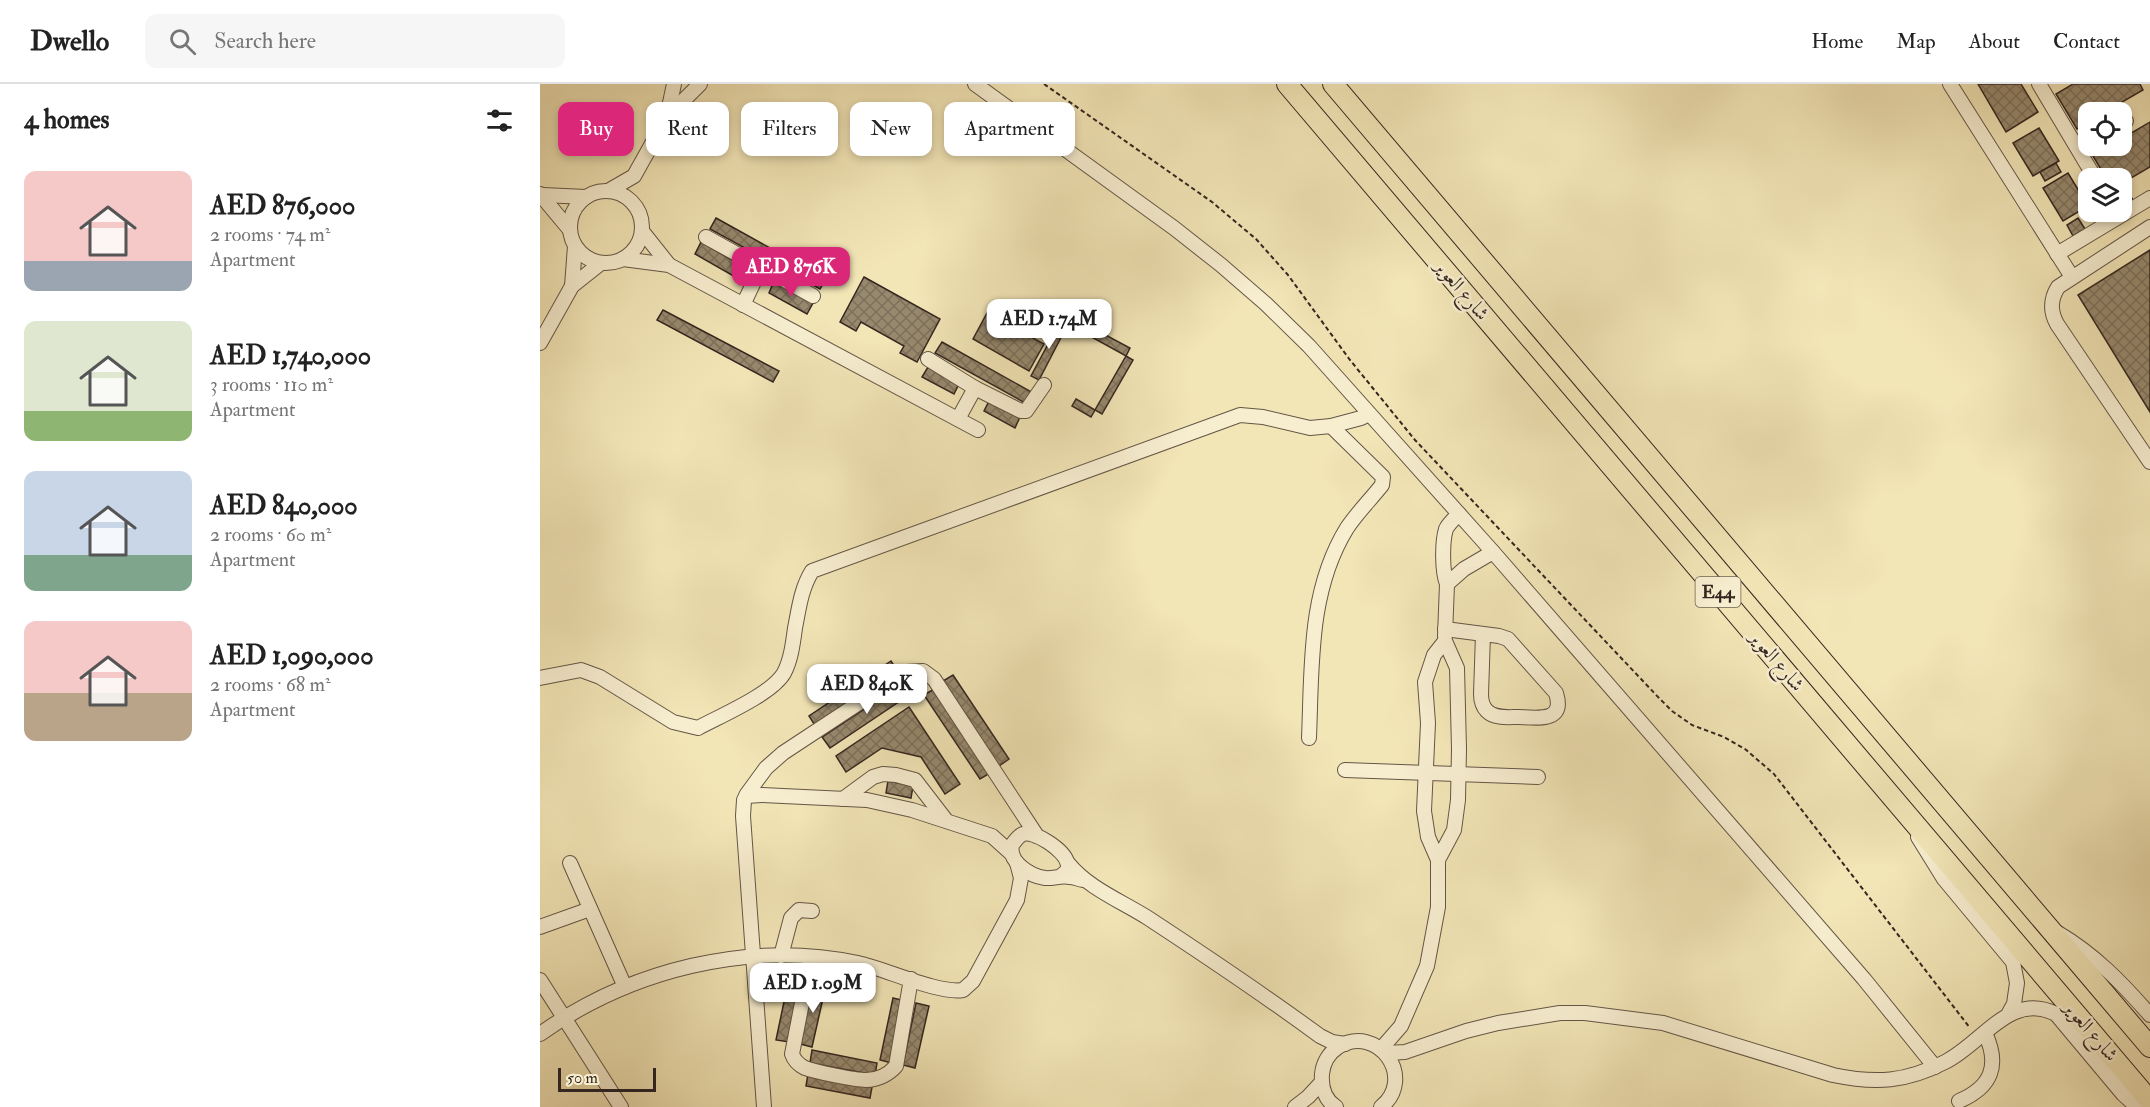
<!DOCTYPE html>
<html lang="en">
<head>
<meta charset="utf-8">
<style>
	body { margin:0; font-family:"IM FELL Double Pica",Amiri,serif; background:#f6f6f6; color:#222; height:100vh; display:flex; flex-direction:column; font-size:22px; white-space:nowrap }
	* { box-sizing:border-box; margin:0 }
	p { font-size:20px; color:#767676 }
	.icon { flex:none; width:33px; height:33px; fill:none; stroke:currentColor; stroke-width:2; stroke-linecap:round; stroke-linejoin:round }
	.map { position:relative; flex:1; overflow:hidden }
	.details { display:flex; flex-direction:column; background:#fff; width:540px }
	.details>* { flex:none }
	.hud { position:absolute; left:18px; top:18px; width:570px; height:54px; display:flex; gap:12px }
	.buttons { position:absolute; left:1538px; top:18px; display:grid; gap:12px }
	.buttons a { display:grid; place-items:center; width:54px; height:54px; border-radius:12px; background:#fff; box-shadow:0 3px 9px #0003; font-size:30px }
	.scale { position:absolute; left:18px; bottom:15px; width:98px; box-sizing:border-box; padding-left:6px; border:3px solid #352620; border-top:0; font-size:16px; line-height:21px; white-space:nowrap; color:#352620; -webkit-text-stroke:4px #f7eed0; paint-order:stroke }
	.price { position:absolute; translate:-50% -51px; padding:0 14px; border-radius:12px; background:#fff; color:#222; font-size:20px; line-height:39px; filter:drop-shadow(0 2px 3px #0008) }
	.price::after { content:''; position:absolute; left:50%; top:36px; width:18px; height:14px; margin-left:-9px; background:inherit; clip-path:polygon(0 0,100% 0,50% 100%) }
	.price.active { background:#db2777; color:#fff }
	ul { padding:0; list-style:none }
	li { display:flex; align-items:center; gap:18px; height:150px; padding:0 24px }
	li span { display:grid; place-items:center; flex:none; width:168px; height:120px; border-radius:12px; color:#555 }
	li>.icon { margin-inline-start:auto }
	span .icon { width:72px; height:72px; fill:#fffc; stroke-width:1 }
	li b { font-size:26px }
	h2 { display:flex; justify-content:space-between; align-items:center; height:72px; padding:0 24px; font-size:26px }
	.tag { padding:0 21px; border-radius:12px; background:#fff; box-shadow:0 3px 9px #0003; font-size:21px; line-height:54px }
	.tag.active { background:#db2777; color:#fff }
	header { display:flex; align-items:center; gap:36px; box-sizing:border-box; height:84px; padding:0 30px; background:#fff; border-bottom:2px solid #e0e0e0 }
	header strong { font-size:28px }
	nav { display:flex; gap:33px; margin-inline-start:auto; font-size:21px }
	.search { width:420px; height:54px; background:#f6f6f6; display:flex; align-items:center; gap:15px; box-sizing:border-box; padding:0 21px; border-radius:12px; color:#767676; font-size:22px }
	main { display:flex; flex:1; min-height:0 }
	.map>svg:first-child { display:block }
	.building { fill:url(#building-cross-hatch); stroke:#352620; stroke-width:1.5 }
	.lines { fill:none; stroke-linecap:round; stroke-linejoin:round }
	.minor-casing { stroke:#645646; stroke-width:16 }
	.highway-casing { stroke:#352620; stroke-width:22 }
	.path { stroke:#352620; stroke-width:2; stroke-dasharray:4.5 3; stroke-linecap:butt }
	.minor { stroke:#f7eed0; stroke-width:14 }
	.highway { stroke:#f2e5b6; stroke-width:20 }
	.labels { text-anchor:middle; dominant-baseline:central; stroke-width:5; stroke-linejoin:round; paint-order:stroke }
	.shield { fill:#f7eed0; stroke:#6f6255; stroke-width:1.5 }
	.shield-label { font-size:18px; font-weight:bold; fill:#352620 }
	.street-label { font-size:20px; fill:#352620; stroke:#f7eed0 }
</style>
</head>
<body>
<header>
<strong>Dwello</strong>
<div class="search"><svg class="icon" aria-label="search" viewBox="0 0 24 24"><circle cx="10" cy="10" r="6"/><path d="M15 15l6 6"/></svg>Search here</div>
<nav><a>Home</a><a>Map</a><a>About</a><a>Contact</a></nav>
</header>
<main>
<section class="details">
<h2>4 homes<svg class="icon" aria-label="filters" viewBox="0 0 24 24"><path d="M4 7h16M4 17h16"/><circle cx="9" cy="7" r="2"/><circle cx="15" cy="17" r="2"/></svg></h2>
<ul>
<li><span style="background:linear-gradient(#f6c9c9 75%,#9aa5b1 0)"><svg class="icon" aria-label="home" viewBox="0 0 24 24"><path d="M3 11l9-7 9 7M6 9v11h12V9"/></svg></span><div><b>AED 876,000</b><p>2 rooms · 74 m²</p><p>Apartment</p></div></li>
<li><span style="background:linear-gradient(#dfe7d0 75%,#8fb573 0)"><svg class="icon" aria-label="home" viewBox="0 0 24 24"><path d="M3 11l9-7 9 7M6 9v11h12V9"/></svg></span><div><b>AED 1,740,000</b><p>3 rooms · 110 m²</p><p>Apartment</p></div></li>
<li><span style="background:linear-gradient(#c9d6e8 70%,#7fa58c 0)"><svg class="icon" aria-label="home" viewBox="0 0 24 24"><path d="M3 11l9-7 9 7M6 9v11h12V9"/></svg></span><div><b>AED 840,000</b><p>2 rooms · 60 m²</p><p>Apartment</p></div></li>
<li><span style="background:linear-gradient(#f6c9c9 60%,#b9a48a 0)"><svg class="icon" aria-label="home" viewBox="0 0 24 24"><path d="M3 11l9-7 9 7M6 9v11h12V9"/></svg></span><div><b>AED 1,090,000</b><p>2 rooms · 68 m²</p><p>Apartment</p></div></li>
</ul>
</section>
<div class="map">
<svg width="1610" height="1023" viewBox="0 0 1610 1023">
	<defs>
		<pattern id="building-cross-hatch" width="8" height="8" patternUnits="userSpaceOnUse" patternTransform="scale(1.5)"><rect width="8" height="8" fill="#97896e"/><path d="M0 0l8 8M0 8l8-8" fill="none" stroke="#7c705a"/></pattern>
	</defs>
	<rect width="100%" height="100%" fill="#f2e5b6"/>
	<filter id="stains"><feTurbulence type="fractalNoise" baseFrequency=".00333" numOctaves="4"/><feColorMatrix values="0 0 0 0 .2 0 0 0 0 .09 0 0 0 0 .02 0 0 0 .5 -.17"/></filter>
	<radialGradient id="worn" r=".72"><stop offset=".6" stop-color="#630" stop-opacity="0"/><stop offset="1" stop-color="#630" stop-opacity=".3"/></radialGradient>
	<g class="building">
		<path d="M1438,0H1481L1498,28L1466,48Z"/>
		<path d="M1533,0H1600L1603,6L1565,28H1548V39L1537,45L1516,10Z"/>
		<path d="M1610,38V83L1581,100V94H1566L1553,72L1570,62H1581V55Z"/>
		<path d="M1499,44L1519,77L1493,92L1473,59Z"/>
		<path d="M1516,79L1521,88L1505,97L1500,88Z"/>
		<path d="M1528,89L1548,122L1523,137L1503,104Z"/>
		<path d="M1584,99L1596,122L1590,126L1581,109V100Z"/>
		<path d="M176,134L286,195L280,205L170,145Z"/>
		<path d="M1538,134L1545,145L1533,152L1527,141Z"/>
		<path d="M161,158L204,183L197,194L155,170Z"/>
		<path d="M1610,166V328L1538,211Z"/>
		<path d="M324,193L400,235L377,278L360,269L364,262L321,238L316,247L300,238Z"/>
		<path d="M234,197L273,219L267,230L229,209Z"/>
		<path d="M123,226L239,287L233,298L117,236Z"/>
		<path d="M447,229L504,260L489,287L433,255Z"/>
		<path d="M532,233L590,264L586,272L528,240Z"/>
		<path d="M521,236L528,240L499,296L491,292Z"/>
		<path d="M402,258L495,310L489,321L395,269Z"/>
		<path d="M586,272L593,276L562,330L555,326Z"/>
		<path d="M388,283L419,300L414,310L382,293Z"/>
		<path d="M536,315L555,326L551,333L532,322Z"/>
		<path d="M449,317L480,333L475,344L444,327Z"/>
		<path d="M351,577L358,588L276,643L269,632Z"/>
		<path d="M413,591L469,675L459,682L403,597Z"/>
		<path d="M365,598L372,609L290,664L282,653Z"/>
		<path d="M394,605L450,689L440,695L384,611Z"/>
		<path d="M369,623L420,700L405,710L381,673L342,664L306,688L296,672Z"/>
		<path d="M348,697L373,702L371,714L346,709Z"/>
		<path d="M249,894L262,897L249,958L236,956Z"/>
		<path d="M273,898L286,901L272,963L260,960Z"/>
		<path d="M353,914L366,917L352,979L340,976Z"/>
		<path d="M376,919L389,922L375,984L363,981Z"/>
		<path d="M272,966L337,979L335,991L270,979Z"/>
		<path d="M268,990L332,1003L330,1014L266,1002Z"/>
	</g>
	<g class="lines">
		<g class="minor-casing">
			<g id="minor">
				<path d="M435,0L634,144L681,181L726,220L769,262L953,468L1324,895L1395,983"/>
				<path d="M1410,0L1532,193"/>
				<path d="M1499,0L1555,94"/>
				<path d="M127,33L134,0"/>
				<path d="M1581,40L1586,37"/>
				<path d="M68,107L94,92L127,33L160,0"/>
				<circle cx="66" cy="143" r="36"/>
				<path d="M0,110L30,146"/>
				<path d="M3,111L46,113"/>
				<path d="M1610,143L1518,203C1510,216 1510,227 1517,240L1610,378"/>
				<path d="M102,147L129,181"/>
				<path d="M166,153L273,212"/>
				<path d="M1517,170L1610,114"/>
				<path d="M83,175L129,181L438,346"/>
				<path d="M32,202L35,162"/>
				<path d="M203,221L221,183"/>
				<path d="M0,259L32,202L61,179"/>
				<path d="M388,275L435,304L481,327H486L504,301"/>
				<path d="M418,335L435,304"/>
				<path d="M907,500L924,485L953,468"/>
				<path d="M905,545L959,552L968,555L1016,609C1025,638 999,634 979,633C969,633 955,635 947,627C942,622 941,616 941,610L943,550"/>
				<path d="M905,552L907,500C902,488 902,458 906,445C909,439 915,434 919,430"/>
				<path d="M0,594L41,586L60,593L133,638L158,644C180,632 232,610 244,589C251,576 253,559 255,544C259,524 261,505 272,487L700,331L723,333L770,344L791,342L821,334L829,330"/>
				<path d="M769,654C772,583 768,507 807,444C817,429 831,415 842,401L843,393L791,342"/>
				<path d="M805,686L998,693"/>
				<path d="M206,712L222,711L327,716L372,726L452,752L472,770"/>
				<path d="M303,715L333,693L343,690L356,691L375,696L405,735"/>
				<path d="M1378,753L1404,795L1473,878L1477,899L1474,920L1469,929"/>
				<path d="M30,779L85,903"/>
				<path d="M528,779C548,804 581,817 608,834C666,872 724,911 780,952L792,958L805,960"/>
				<path d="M521,792L527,787C528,784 529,781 527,778C524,766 494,746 483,750C478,752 475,757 472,761C468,778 490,792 505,794C513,795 521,791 529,793C534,793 538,795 543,796"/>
				<path d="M0,843L50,825"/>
				<path d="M1518,849C1555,871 1582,899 1610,931"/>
				<path d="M241,872L251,834L259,826L272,827"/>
				<path d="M271,873L252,970C254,976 259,981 265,984C276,988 315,996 326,996C338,996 349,990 356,982L371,895"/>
				<path d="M0,896L81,1023"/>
				<path d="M0,950C90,886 208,856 318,879C346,885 398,910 423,906L433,897L477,816L481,794L477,779"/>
				<path d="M841,965L861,942L887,882L898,823V776L888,753L884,727L888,639L885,598L894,571L905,557L917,584L919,665L918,716L914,746L898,776"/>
				<path d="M846,969L865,968L926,947L958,939L1020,929H1045L1123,939L1293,991C1336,1000 1366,998 1405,978C1443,959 1470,907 1516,930L1583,1010L1597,1023"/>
				<path d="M1419,1017C1452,1003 1460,981 1445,949"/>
				<path d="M224,1023L203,732L204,716L207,710L226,684L243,669L366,588L383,587L394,595L497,752"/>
				<path d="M755,1023L768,1013L781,999"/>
				<path d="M796,1023C785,1016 781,1003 782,990C783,979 789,969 798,963C838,939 877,994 841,1023"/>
			</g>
		</g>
		<g class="highway-casing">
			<g id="highway">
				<path d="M747,0L1610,1017"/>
				<path d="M793,0L1610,963"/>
			</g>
		</g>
		<path class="path" d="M504,0L672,118L716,155L748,191L810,276L875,356L1119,614L1132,627L1152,641L1184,653L1205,665L1234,690L1430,944"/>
		<use href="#minor" class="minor"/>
		<use href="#highway" class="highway"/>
	</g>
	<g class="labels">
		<rect class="shield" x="1155.5" y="493" width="45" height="30" rx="4.5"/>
		<g class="shield-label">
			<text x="1178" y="508">E44</text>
		</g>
		<g class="street-label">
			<text transform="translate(922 206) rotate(50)">شارع العوير</text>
			<text transform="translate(1237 577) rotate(50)">شارع العوير</text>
			<text transform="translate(1551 947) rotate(50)">شارع العوير</text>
		</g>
	</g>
	<rect width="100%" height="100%" filter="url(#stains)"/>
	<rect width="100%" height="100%" fill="url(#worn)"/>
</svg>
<div class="buttons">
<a><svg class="icon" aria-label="locate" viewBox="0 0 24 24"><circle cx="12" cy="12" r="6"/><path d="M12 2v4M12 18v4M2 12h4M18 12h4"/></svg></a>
<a><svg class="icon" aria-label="layers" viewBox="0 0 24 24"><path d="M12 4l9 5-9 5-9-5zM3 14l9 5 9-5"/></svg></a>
</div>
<div class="scale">50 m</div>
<b class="price active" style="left:251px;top:214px">AED 876K</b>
<b class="price" style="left:509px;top:266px">AED 1.74M</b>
<b class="price" style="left:327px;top:631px">AED 840K</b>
<b class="price" style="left:273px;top:930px">AED 1.09M</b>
<div class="hud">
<a class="tag active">Buy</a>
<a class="tag">Rent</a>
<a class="tag">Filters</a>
<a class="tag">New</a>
<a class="tag">Apartment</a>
</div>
</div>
</main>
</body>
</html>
